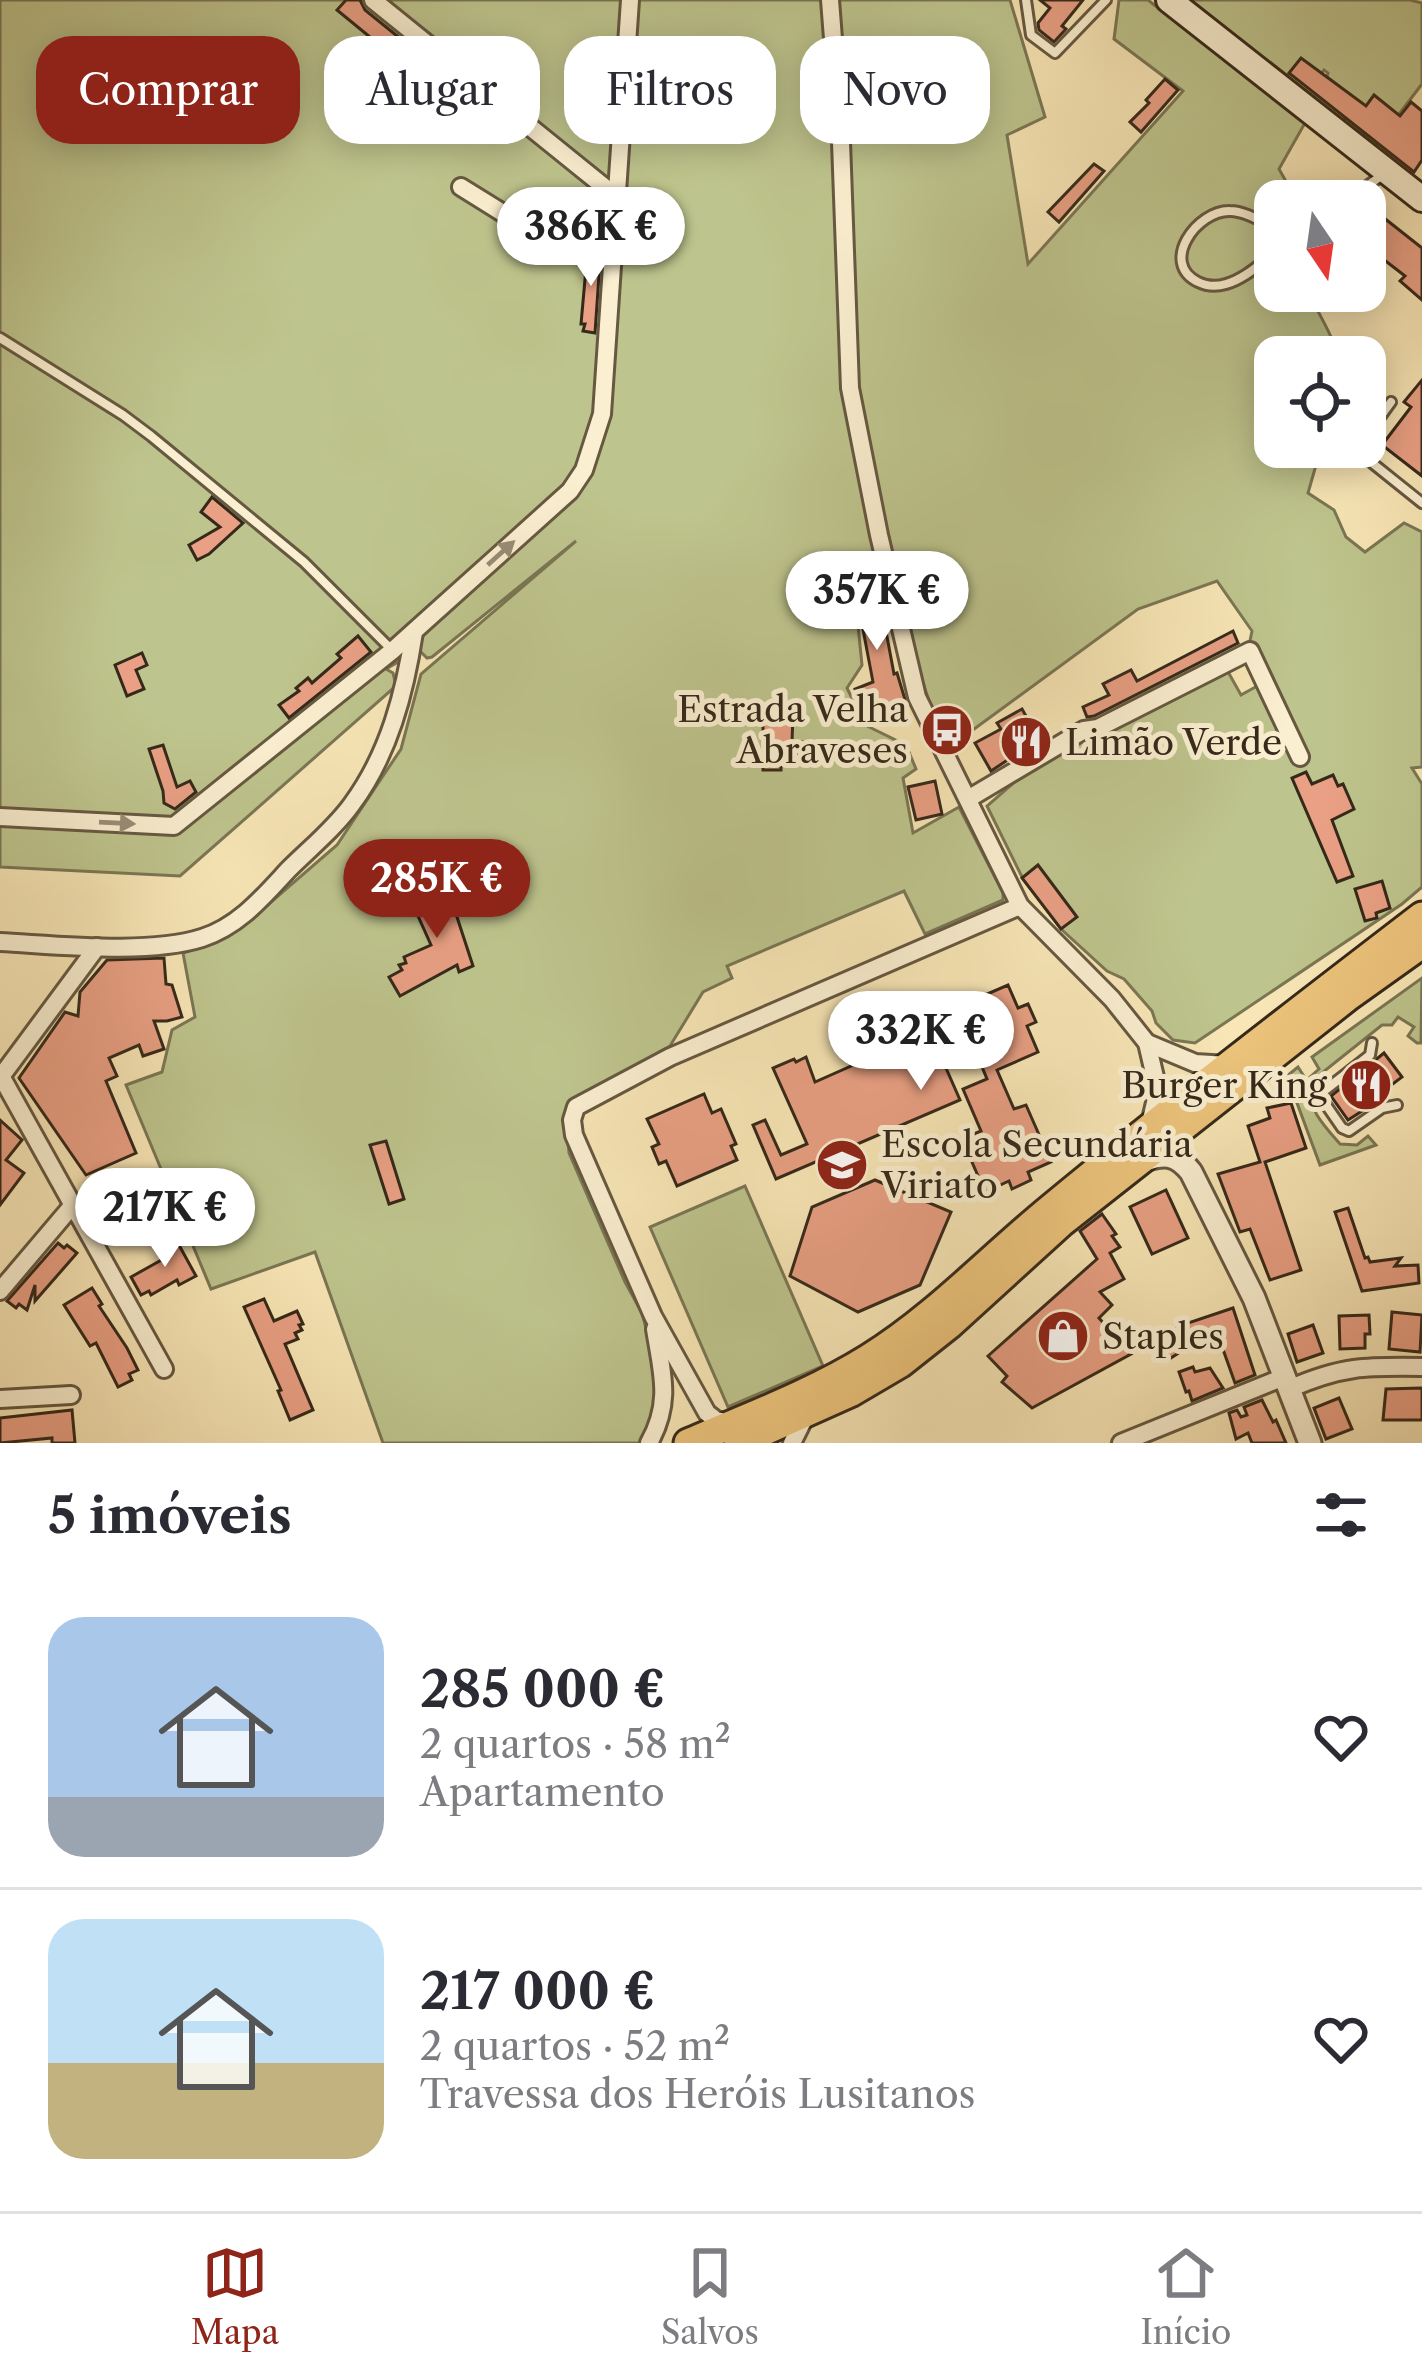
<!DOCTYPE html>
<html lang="pt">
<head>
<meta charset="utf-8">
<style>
	body { margin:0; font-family:"Libre Caslon Text",serif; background:#f2f2f3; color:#2b2b33; height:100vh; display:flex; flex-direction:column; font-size:45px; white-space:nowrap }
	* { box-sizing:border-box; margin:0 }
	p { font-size:39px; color:#7c7c81 }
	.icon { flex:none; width:66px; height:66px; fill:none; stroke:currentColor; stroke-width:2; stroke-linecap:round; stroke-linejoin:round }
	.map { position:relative; height:1443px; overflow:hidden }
	.sheet { display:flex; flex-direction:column; background:#fff; flex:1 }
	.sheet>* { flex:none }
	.banner { position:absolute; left:36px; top:36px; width:1350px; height:108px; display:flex; gap:24px }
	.needle { width:78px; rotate:167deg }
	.tools { position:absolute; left:1254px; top:180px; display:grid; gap:24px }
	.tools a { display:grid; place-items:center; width:132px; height:132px; border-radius:24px; background:#fff; box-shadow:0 6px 30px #0003; font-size:60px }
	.price { position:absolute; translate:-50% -102px; padding:0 27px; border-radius:42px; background:#fff; color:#222; font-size:39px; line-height:78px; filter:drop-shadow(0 3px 6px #0008) }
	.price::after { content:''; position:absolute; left:50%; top:72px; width:36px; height:27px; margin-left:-18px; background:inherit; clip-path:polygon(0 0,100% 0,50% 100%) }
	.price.active { background:#8f2418; color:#fff }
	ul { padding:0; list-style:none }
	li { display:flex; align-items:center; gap:36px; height:300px; padding:0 48px }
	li+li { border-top:3px solid #e1e1e2 }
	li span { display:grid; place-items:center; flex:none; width:336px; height:240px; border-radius:36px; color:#555 }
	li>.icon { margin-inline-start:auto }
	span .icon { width:144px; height:144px; fill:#fffc; stroke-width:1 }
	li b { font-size:51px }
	h2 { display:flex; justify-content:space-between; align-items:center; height:144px; padding:0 48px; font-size:51px }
	.pill { padding:0 42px; border-radius:36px; background:#fff; box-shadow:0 6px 30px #0003; font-size:42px; line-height:108px }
	.pill.active { background:#8f2418; color:#fff }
	.tabs { display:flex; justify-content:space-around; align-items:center; height:168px; border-top:3px solid #e1e1e2; background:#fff; font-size:33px; color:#7c7c81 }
	.tabs a { display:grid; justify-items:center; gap:6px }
	.tabs .active { color:#8f2418 }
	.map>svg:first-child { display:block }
	.green { fill:#bec48d; stroke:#7a7654; stroke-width:3 }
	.building { fill:#e9a084; stroke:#35291a; stroke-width:3 }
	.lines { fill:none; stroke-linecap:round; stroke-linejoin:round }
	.service-casing { stroke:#665841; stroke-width:14 }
	.minor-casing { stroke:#665841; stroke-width:22 }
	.tertiary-casing { stroke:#665841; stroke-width:27 }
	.secondary-casing { stroke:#35291a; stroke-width:30 }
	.primary-casing { stroke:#35291a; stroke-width:33 }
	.service { stroke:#faefd0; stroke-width:8 }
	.minor { stroke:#faefd0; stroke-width:16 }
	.tertiary { stroke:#faefd0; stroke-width:21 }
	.secondary { stroke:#faefd0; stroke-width:24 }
	.primary { stroke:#ecc37b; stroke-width:27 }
	.oneway { fill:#988c75 }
	.labels { text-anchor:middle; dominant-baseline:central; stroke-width:10; stroke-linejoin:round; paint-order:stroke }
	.poi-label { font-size:36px; fill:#35291a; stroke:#faefd0; text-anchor:start }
</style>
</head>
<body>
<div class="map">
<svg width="1422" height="1443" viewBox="0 0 1422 1443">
	<rect width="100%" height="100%" fill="#f8e6b6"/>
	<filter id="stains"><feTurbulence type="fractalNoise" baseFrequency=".00167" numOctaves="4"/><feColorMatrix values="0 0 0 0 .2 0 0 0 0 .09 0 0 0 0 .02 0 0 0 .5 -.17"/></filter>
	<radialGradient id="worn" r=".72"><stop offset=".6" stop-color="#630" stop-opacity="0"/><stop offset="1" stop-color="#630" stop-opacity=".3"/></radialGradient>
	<g class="green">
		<path d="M0,0H1010L1045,117L1007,135L1028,264L1183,91L1114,39L1119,0H1148L1305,123L1279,169L1297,201H1275V291H1309C1316,313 1335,335 1336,357H1275V447H1334L1316,465L1308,493L1334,510L1346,537L1365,552L1404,523L1422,532V767L1412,768L1422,784V887L1402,904L1195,1043L1173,1040L1156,1023L1152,1011L1124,979L1107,971L1061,929L1022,877L987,806L1018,779L1081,740L1227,670L1241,695L1259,685L1246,660L1252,631L1217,581L1138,609L951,746L930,704L917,665L888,533L853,576L862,665L847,688L865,725L906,745L916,769L903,778L913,833L959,807L1003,893V900L925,934L904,891L727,966L732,978L703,992L670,1046L576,1099L566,1118L569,1153L625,1282L642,1313L653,1356L657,1392L654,1421L647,1436L640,1443H383L315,1252L211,1289L126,1085L162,1072L172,1030L195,1017L183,953L221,940L256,915L337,845L401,749L421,674L576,541L432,657L427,658L419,650L386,669L393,673L396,686L180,876L0,867Z"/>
		<path d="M1189,0H1410L1422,3V84L1374,147L1344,122L1353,97L1327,77L1328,73L1324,70L1321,74L1301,59L1286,78Z"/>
		<path d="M1422,978L1421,1043H1417L1408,1036L1414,1027L1398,1017L1392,1025H1382L1312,1081L1310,1077L1319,1069L1312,1057Z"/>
		<path d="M1298,1067L1309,1084C1306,1107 1325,1127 1340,1144L1357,1145L1368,1136L1376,1145L1320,1165L1287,1076Z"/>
		<path d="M745,1186L823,1366L728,1407L650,1227Z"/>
	</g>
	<g class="building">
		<path d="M346,0H360L365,10L449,78L439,89L404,65L337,10Z"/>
		<path d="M1040,0H1083L1062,26L1066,29L1054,42L1039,30L1038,23L1050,8Z"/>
		<path d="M866,43L872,105L851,107L846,45Z"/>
		<path d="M1301,58L1366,106L1374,95L1400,116L1411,102L1422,111V160L1414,172L1289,73Z"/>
		<path d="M1165,79L1178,90L1141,132L1130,122L1149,103L1146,100Z"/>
		<path d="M1094,164L1104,171L1059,222L1048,212Z"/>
		<path d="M552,190L584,216V221L559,223L553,219L549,223L534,217Z"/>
		<path d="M1379,214L1422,248V300L1400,281L1405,276L1365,245V231Z"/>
		<path d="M588,246H601L595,333L583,331L585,324H581Z"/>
		<path d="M1422,380V476L1382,445L1411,407L1404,402Z"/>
		<path d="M212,497L243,523L209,554L197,560L189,545L220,527L201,512Z"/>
		<path d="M876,578L894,674L897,673L907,706L882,715L879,705L863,710L855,689L873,682L854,582Z"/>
		<path d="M1233,631L1238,643L1094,716L1087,717L1083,707L1109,695L1103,684L1131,670L1137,681Z"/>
		<path d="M358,636L371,652L289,718L279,705L299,691L296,688L308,678L312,683L341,658L337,654Z"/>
		<path d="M142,653L147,665L136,670L144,689L127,696L115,665Z"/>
		<path d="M1022,709L1039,739L991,771L975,743L1001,729L997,723Z"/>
		<path d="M763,714L793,715L792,742H807L806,755H781V770H763Z"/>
		<path d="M163,745L177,787L190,781L196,792L175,809L164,803L163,791L149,749Z"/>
		<path d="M1306,772L1312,784L1333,775L1338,786L1343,784L1354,809L1332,820L1353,876L1337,882L1292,778Z"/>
		<path d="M935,781L942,814L916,820L908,787Z"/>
		<path d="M1038,865L1077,917L1061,929L1022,878Z"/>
		<path d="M460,880L475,906L456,914L473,966L459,972L457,965L400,996L389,977L402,970L399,965L406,963L404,957L431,945L414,907L444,894L443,891Z"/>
		<path d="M1382,881L1390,908L1376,913L1377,918L1365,921L1355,889Z"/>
		<path d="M164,958L166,984L172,985L182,1017L167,1021H154L164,1049L143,1056L139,1045L109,1058L117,1076L106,1081L136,1153L86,1175L19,1078L65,1012L78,1016L80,992L107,960Z"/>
		<path d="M1008,985L1018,1008L1028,1004L1036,1022L1027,1026L1038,1052L997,1070L1014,1109L1026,1105L1051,1162L1028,1172L1031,1180L1012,1189L1009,1181L985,1192L962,1139L981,1131L963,1089L987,1079L977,1055L946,1068L960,1100L776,1179L753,1125L765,1120L781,1155L807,1144L773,1068L794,1059L796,1062L806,1057L815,1082L869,1058L862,1043L895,1028L903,1046L913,1043L956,1024L950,1010Z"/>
		<path d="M1384,1053L1402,1077L1382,1092L1387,1099L1378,1101L1348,1120L1331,1096Z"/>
		<path d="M704,1094L712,1113L721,1109L736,1144L731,1146L737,1160L677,1186L666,1161L659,1164L652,1147L659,1144L647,1119Z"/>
		<path d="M1291,1103L1306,1148L1265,1162L1301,1270L1270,1280L1250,1229L1240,1232L1218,1174L1260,1162L1248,1126L1270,1118L1267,1108Z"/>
		<path d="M0,1120L22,1140L6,1160L24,1173L0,1205Z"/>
		<path d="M386,1141L404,1199L389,1204L370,1145Z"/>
		<path d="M875,1180L951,1212L920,1285L858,1312L790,1276L812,1207Z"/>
		<path d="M1166,1190L1188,1238L1152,1254L1130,1207Z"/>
		<path d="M1348,1208L1365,1258L1368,1257L1370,1262L1401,1258L1395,1266L1418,1265L1419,1283L1362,1291L1335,1212Z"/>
		<path d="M1102,1214L1116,1234L1112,1236L1120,1247L1110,1253L1124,1279L1100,1292L1112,1305L1099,1318L1131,1354L1032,1408L1002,1382L1007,1376L988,1356L1097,1259L1080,1231Z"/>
		<path d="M174,1236L196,1276L179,1285L177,1280L151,1295L149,1291L141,1295L131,1277L165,1258L158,1245Z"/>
		<path d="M58,1243L64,1248L67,1245L77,1253L35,1301V1285L27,1310L19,1304L16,1308L7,1301Z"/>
		<path d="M92,1288L102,1304L99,1306L127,1348L138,1370L129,1374L132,1380L118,1387L96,1343L90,1346L64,1305Z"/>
		<path d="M264,1299L274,1321L297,1311L303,1324L299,1325L302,1330L295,1333L298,1339L285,1344L313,1410L290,1420L278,1391L281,1390L244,1307Z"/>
		<path d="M1233,1308L1255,1375L1235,1383L1215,1327L1190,1336L1194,1343L1171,1358L1159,1340L1182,1325Z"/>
		<path d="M1392,1312L1422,1315L1420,1352L1389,1349Z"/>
		<path d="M1369,1315L1370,1334H1365V1348L1340,1349L1339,1316Z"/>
		<path d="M1313,1325L1323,1353L1297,1362L1288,1334Z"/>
		<path d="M1193,1367L1195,1372L1210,1368L1223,1388L1192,1401L1189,1391L1186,1392L1179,1372Z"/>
		<path d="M1422,1388V1420H1383L1386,1389Z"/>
		<path d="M1339,1398L1352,1429L1326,1439L1314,1408Z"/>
		<path d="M1262,1400L1273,1422L1276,1420L1286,1443H1252L1248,1433L1236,1439L1229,1413L1237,1410L1241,1417L1247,1415L1244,1407Z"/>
		<path d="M72,1410L75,1443H52V1438L0,1443V1418Z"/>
	</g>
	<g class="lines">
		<g class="service-casing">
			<g id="service">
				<path d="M1026,0L1031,35L1055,53L1106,0"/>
				<path d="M1346,201L1381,176"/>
				<path d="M1275,228C1262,222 1245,211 1230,211C1197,210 1159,263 1198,282C1208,287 1216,287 1226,284C1244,279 1260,264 1275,253"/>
				<path d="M0,338L123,415L151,436L304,562L392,650"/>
				<path d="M1365,438L1391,402"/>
				<path d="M1359,447L1356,450L1422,503"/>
				<path d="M1372,1043L1370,1055L1324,1091L1322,1099L1342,1128L1349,1131L1382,1108L1397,1105"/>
			</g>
		</g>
		<g class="minor-casing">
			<g id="minor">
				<path d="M373,0L618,198"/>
				<path d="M830,0L841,142L850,388L879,535L917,697L1020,906L1112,999L1147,1043L1158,1090L1149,1128"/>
				<path d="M461,187L530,230L547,236L616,232"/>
				<path d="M968,799L1084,730L1098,728L1250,651L1300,757"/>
				<path d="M0,817L174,826L392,651L570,491L584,470L602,414L630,0"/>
				<path d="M0,942C58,945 148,955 202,938C239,926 263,897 288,870C309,849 335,828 352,804C389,754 405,692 414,632"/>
				<path d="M1147,1043L1195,1063L1228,1065"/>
				<path d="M1,1076L164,1369"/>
				<path d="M0,1078L97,947"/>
				<path d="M0,1291L72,1206"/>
				<path d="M1289,1389C1341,1366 1366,1366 1422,1367"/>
				<path d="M0,1399L71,1395"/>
				<path d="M730,1423L716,1420L707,1413L653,1316L574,1135L572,1120L576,1107L670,1057L1020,906"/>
				<path d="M649,1443C672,1402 662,1373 655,1329"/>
				<path d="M792,1443L807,1413"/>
				<path d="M1121,1443L1284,1377"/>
			</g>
		</g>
		<g class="tertiary-casing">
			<path id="tertiary" d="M1142,1161C1164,1153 1176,1153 1191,1172L1254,1298L1310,1443"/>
		</g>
		<g class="secondary-casing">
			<path id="secondary" d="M1169,0L1422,199"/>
		</g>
		<g class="primary-casing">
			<g id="primary">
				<path d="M688,1443C748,1417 813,1393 869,1358C935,1317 990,1258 1051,1208C1172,1108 1297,1012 1422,916"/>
				<path d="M738,1443L850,1393L901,1363L949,1325L1061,1223L1349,996L1422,944"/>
			</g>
		</g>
		<use href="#service" class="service"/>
		<use href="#minor" class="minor"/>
		<use href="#tertiary" class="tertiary"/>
		<use href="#secondary" class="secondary"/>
		<use href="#primary" class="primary"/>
	</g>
	<defs><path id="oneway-solid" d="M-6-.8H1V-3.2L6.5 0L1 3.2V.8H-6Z" transform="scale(3)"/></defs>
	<g class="oneway">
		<use href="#oneway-solid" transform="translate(501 553) rotate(-42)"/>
		<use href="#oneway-solid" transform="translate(117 823) rotate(3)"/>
	</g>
	<defs>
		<g id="bus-disc" transform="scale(2.7)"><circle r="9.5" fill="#8f2418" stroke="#faefd0"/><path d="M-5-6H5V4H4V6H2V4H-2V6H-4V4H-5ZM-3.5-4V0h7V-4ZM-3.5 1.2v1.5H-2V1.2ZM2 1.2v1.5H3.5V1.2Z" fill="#fff"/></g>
		<g id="restaurant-disc" transform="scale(2.7)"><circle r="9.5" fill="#8f2418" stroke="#faefd0"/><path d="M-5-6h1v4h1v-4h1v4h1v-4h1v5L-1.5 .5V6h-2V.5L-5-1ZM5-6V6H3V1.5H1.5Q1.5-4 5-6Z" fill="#fff"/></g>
		<g id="school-disc" transform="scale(2.7)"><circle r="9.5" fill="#8f2418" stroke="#faefd0"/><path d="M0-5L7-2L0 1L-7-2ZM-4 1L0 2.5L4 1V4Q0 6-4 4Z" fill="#fff"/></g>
		<g id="shop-disc" transform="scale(2.7)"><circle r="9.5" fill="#8f2418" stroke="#faefd0"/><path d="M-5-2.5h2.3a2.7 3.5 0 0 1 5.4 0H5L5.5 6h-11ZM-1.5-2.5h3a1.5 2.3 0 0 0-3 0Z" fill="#fff"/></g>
	</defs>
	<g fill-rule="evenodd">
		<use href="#bus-disc" x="947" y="730"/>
		<use href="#restaurant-disc" x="1026" y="742"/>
		<use href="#restaurant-disc" x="1366" y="1085"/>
		<use href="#school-disc" x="842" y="1165"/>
		<use href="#shop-disc" x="1063" y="1336"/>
	</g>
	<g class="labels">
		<g class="poi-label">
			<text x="908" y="709" text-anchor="end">Estrada Velha<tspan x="908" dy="41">Abraveses</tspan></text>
			<text x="1065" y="742">Limão Verde</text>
			<text x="1327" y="1085" text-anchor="end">Burger King</text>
			<text x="881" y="1144">Escola Secundária<tspan x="881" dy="41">Viriato</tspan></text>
			<text x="1102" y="1336">Staples</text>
		</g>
	</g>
	<rect width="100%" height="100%" filter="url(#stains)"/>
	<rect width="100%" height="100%" fill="url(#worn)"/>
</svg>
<div class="tools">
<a><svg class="needle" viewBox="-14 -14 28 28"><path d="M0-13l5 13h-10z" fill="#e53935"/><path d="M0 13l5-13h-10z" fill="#7c7c81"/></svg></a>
<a><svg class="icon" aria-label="locate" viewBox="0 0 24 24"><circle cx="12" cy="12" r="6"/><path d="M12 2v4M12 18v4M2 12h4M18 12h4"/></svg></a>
</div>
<b class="price" style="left:591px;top:289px">386K €</b>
<b class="price" style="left:877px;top:653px">357K €</b>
<b class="price active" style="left:437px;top:941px">285K €</b>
<b class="price" style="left:921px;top:1093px">332K €</b>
<b class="price" style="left:165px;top:1270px">217K €</b>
<div class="banner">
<a class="pill active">Comprar</a>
<a class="pill">Alugar</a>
<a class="pill">Filtros</a>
<a class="pill">Novo</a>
</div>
</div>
<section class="sheet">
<h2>5 imóveis<svg class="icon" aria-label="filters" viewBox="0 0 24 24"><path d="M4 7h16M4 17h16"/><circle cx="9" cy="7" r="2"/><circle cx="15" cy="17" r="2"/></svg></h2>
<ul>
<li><span style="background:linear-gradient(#a9c7e8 75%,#9aa5b1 0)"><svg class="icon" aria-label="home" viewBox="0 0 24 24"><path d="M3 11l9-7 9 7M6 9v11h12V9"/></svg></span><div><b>285 000 €</b><p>2 quartos · 58 m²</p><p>Apartamento</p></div><svg class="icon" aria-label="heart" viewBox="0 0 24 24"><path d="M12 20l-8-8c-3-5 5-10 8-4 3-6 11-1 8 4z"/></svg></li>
<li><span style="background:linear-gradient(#bfe0f5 60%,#c2b280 0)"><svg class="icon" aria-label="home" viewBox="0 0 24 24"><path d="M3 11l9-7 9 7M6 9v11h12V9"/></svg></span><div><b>217 000 €</b><p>2 quartos · 52 m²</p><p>Travessa dos Heróis Lusitanos</p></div><svg class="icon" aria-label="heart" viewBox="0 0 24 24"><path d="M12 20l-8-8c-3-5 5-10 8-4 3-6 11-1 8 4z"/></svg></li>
</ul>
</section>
<nav class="tabs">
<a class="active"><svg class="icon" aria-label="map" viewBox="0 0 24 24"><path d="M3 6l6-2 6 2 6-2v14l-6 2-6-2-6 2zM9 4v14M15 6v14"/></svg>Mapa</a>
<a><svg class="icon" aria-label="saved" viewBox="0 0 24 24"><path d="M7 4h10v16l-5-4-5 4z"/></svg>Salvos</a>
<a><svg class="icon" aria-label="home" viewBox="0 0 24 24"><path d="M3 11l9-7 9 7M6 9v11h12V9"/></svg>Início</a>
</nav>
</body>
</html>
